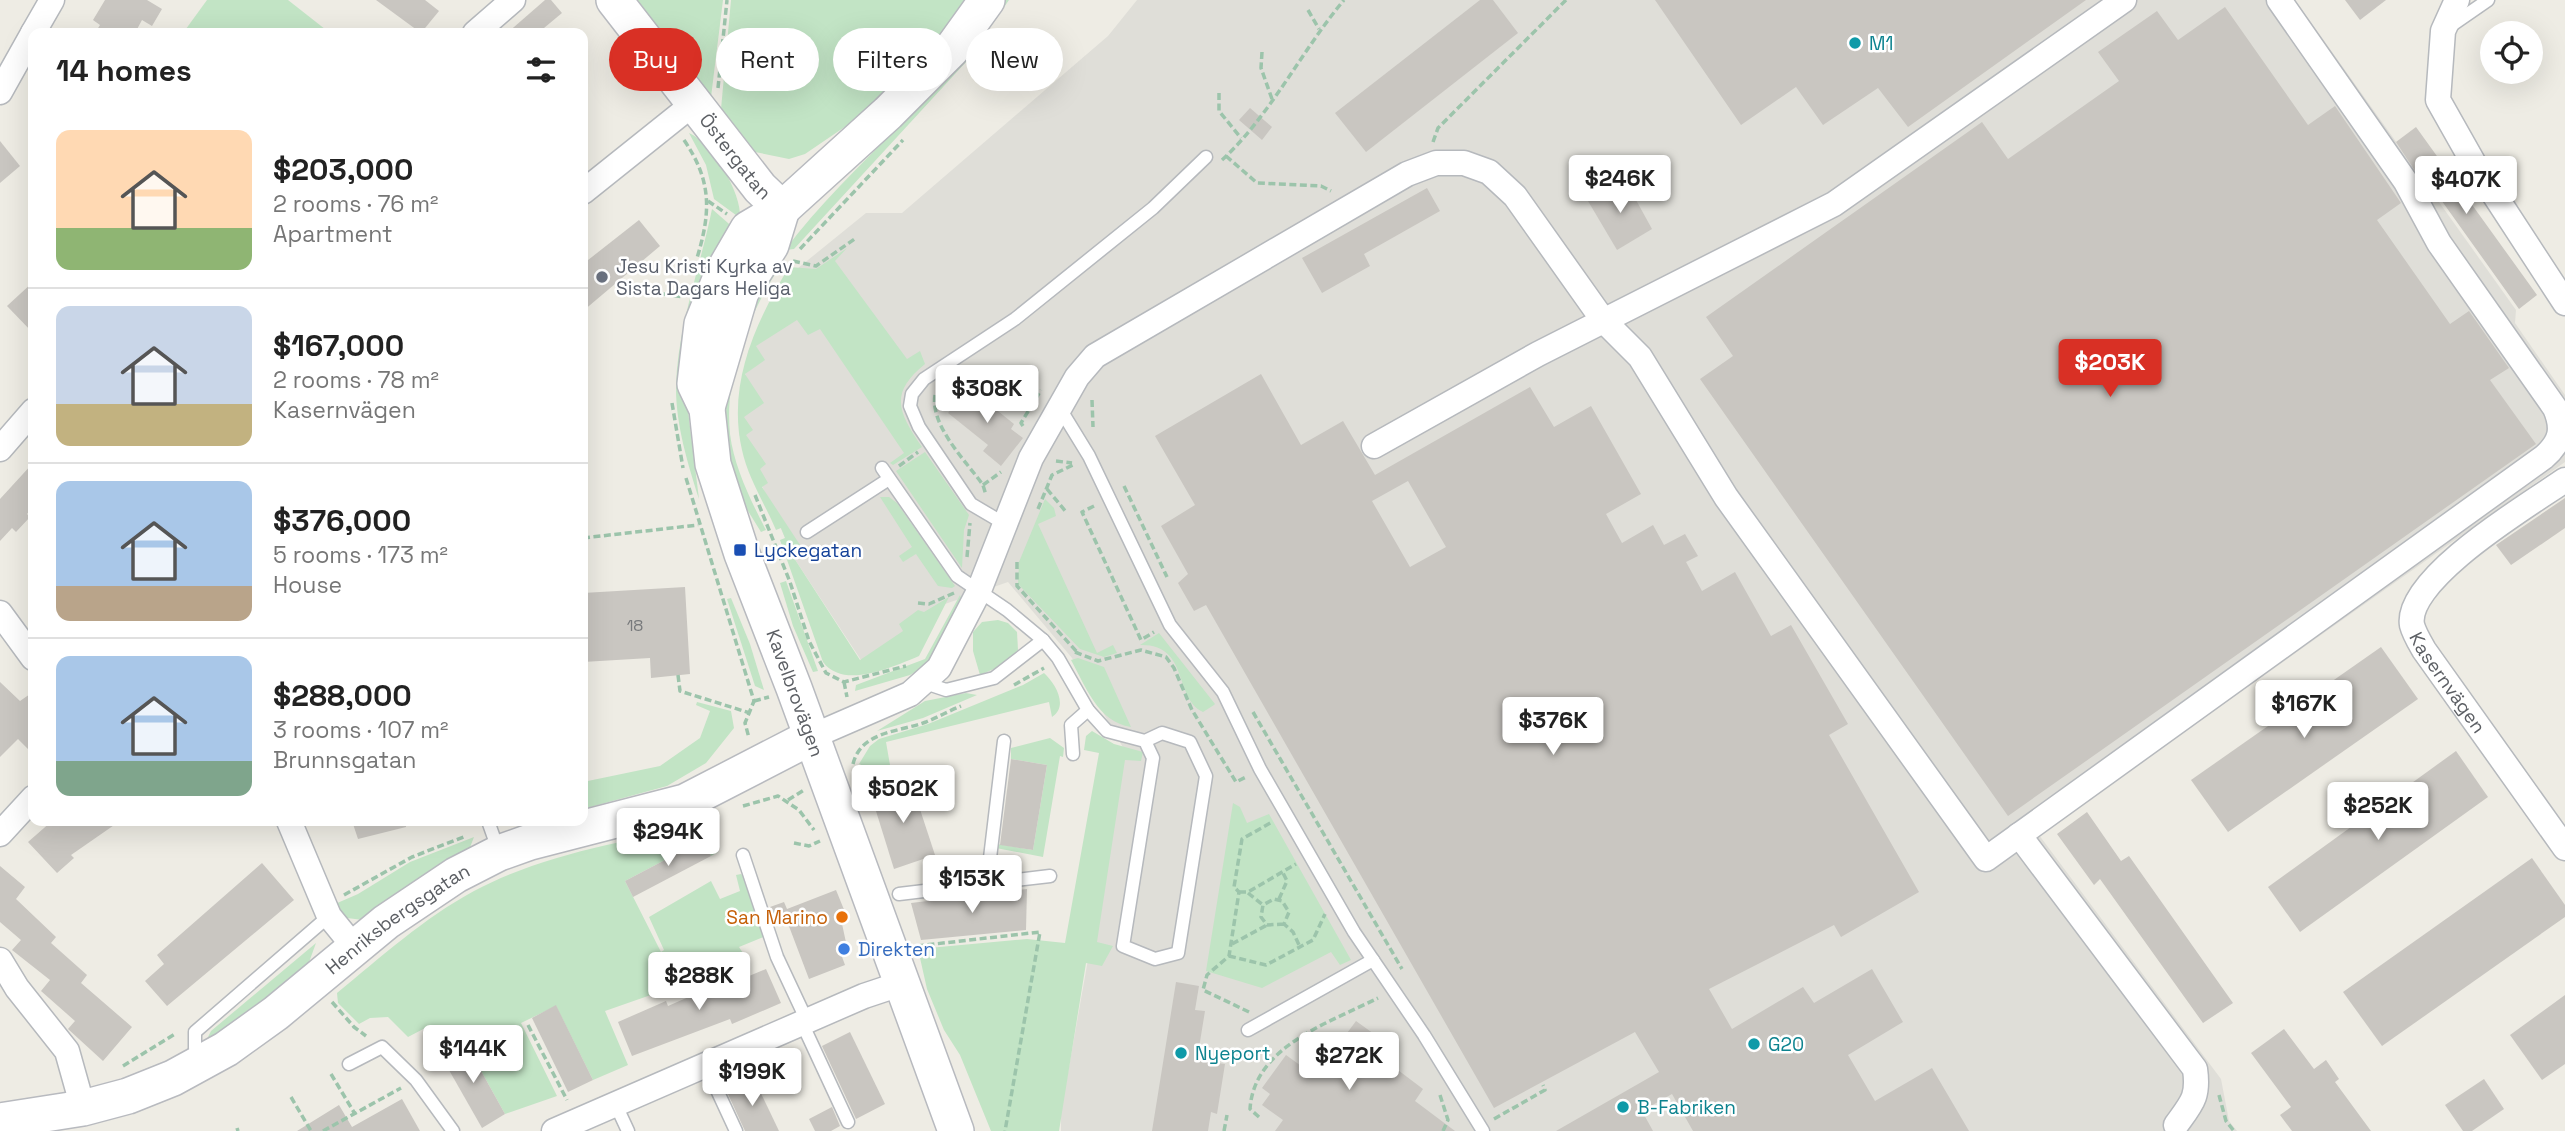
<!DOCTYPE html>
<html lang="en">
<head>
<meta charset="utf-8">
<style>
	body { margin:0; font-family:"Space Grotesk",sans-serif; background:#f6f6f6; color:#222; height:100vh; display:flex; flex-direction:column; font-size:26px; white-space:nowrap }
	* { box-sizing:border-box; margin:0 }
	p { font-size:23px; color:#767676 }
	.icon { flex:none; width:38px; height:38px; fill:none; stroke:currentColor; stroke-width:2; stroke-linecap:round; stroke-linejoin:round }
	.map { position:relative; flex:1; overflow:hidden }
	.panel { position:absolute; left:28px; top:28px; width:560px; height:798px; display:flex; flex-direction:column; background:#fff; border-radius:14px; box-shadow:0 7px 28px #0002 }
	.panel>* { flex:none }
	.hud { position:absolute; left:609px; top:28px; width:665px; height:63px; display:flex; gap:14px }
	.tools { position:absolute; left:2480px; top:21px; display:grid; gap:14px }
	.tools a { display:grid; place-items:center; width:63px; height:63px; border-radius:50%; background:#fff; box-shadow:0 7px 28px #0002; font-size:35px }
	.price { position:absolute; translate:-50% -60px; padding:0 16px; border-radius:7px; background:#fff; color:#222; font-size:23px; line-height:46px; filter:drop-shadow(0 2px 4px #0008) }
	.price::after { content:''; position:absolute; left:50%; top:42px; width:21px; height:16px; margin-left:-10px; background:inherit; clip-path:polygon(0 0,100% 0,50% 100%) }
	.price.on { background:#d93025; color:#fff }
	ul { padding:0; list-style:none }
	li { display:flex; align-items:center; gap:21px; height:175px; padding:0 28px }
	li+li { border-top:2px solid #e0e0e0 }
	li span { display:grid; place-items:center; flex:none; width:196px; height:140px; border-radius:14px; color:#555 }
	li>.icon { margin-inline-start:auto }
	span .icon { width:84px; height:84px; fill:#fffc; stroke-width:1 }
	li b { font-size:30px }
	h2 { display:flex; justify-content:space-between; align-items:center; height:84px; padding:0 28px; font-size:30px }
	.pill { padding:0 24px; border-radius:32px; background:#fff; box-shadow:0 7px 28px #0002; font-size:24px; line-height:63px }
	.pill.on { background:#d93025; color:#fff }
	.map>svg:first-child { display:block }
	.industrial { fill:#dfded8 }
	.green { fill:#c2e4c5 }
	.building { fill:#c9c6c1; fill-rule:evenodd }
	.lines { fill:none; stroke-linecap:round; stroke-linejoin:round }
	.lane-casing { stroke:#b6b9bd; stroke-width:15 }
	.street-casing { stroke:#b6b9bd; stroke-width:27 }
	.secondary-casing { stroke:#b8babf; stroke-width:38 }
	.path { stroke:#9cc4ab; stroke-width:3.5; stroke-dasharray:7 3.5; stroke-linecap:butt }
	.lane { stroke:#fff; stroke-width:12 }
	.street { stroke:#fff; stroke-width:24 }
	.secondary { stroke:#fff; stroke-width:35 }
	.culture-dot { fill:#0f9aa8; stroke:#fff; stroke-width:2.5 }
	.worship-dot { fill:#6b7280; stroke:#fff; stroke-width:2.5 }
	.transit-dot { fill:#1a4fb4; stroke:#fff; stroke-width:2.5 }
	.food-dot { fill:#e8710a; stroke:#fff; stroke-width:2.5 }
	.shop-dot { fill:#3f7fe0; stroke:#fff; stroke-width:2.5 }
	.labels { text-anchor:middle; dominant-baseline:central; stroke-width:5; stroke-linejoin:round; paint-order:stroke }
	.number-label { font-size:16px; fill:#77797b }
	.culture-label { font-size:19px; fill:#0d838f; stroke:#fff; text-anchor:start }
	.street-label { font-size:19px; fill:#5c5f64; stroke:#fff }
	.worship-label { font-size:19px; fill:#5b616d; stroke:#fff; text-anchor:start }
	.transit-label { font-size:19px; fill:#164399; stroke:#fff; text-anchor:start }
	.food-label { font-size:19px; fill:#c56008; stroke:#fff; text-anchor:end }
	.shop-label { font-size:19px; fill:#366cbe; stroke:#fff; text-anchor:start }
</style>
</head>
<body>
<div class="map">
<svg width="2565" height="1131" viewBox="0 0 2565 1131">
	<rect width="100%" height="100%" fill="#eeece4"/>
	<path class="industrial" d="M1137,0H2295L2516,310L2515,323L2565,395V462L2039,835L2221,1079L2229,1121L2237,1131H1061V1112L1125,751L1072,658L1008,582L945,604L861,660L794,558L739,434L748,351L792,273L866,213H902L1108,36Z"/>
	<g class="green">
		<path d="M207,0H288L330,33H183Z"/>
		<path d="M630,0H723L710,105Z"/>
		<path d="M731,0H971L950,31L877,105L805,154L789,159L755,152L739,138L721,109Z"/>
		<path d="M1005,0H1009L966,62L794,249L785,250C852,161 946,95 1005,0Z"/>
		<path d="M689,133C712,143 742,193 740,218L714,199L706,165Z"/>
		<path d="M712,209L736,230L686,395L699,499C688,464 676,426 676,388C677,328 700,269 712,209Z"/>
		<path d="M847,248L835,261L907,359L920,351L925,364C888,394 899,413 922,447L893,465L890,463L904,453L820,329L808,335L797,320L756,346L765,360L745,374L764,403L744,417L753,430L746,435L766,464L760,469L768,483L762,487L804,551L794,558L860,660L903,631L899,624L918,610L924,612L949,597L919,656C892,667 844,690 823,662L780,540L785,538L781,528L776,530C765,504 748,478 742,450C727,384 755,323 789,267L816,269Z"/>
		<path d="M776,262L781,265C749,313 724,375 730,434C734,467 751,501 766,530L761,532L740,498L728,466L724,399L744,318Z"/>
		<path d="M925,452L969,515L964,530L962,568L896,471Z"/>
		<path d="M880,497H889L897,503L955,586L952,588L938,586L916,554L903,562L899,556L912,547Z"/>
		<path d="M1045,499L1054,508L1056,516L1038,524L1097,653L1113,645L1117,653L1104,657L1080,649L1018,584L1019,562Z"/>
		<path d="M786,581L818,671L813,672L793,626L780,583Z"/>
		<path d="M960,595L963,604L934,658L922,668L910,675L855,691L856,685L925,659Z"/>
		<path d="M731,598L750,644L764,690L755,686L727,599Z"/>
		<path d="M998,620L1008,623L1017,632L1018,650L1003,665L980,675L973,651V632L982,622Z"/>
		<path d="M1159,633L1215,704L1214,705L1203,712C1173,698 1190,644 1140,645Z"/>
		<path d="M1078,658L1104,667L1131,727C1098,722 1086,687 1071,660Z"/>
		<path d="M1044,673C1055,683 1069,706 1052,717L1049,702L886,742L890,765L871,769L859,764L870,746L879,739L928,724L1023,685Z"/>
		<path d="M966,693L977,695L923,718L877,731L925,701Z"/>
		<path d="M697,702L731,711L734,728L706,763L667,786L583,809V782L660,766L700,738L710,711L696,705Z"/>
		<path d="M1092,731L1114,744L1143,752L1141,761L1125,760L1097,942L1113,946L1102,966L1086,963L1059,1131H991L960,1055L944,1030L927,989L918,949L1027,939L1065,943L1099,753L1084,750L1086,736Z"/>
		<path d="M1050,738L1064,748L1063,757L1060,756L1043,857L996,848L997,844L1033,850L1047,765L1011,759V748Z"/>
		<path d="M1233,803L1240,807L1247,823L1269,814L1351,960L1340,965L1331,952L1262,988L1206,971Z"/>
		<path d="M706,824L718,852L711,856L703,840L625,881L661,952L664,950L649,917L711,881L720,899L740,891L736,875L741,874L745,877L766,936L739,947L748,961L605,1011L628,1065L593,1080L556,1006L521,1023L557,1096L505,1114L465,1042L445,1053L429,1026L408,1037L388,1017L370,1018L359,1024L338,1003L337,993C381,957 424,918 474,891C546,853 627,841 706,824Z"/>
		<path d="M474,837L469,850L363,920L347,918L335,904L358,894L410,862Z"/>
		<path d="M316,943L308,965L262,1011L206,1041L211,1031Z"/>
	</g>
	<g class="building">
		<path d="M105,0H147L162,9L152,26L142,20L135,33H95L100,25L93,20Z"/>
		<path d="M376,0H425L439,11L421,33Z"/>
		<path d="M545,0H551L562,13L538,33H507Z"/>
		<path d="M1480,0H1493L1518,33L1366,152L1335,113Z"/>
		<path d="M1655,0H2086L1908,127L1878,88L1823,125L1796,87L1741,125Z"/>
		<path d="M2345,0H2386L2360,20Z"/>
		<path d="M2225,7L2308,125L2335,106L2401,203L2377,220L2450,324L2469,311L2509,368L2490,380L2536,444L2008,816L1700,379L1733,356L1706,317L1982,122L2008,159L2119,81L2098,52L2157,11L2178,40Z"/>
		<path d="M1250,108L1272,127L1262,140L1239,120Z"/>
		<path d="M2416,127L2537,295L2519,309L2429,183L2425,186L2396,142Z"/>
		<path d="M0,141L20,166L0,183Z"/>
		<path d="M1625,180L1652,229L1617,250L1588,201Z"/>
		<path d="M1427,188L1440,211L1364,254L1370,266L1322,293L1302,258Z"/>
		<path d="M639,220L660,246L583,311V264Z"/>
		<path d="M33,282V333L7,306Z"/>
		<path d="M1261,374L1301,445L1343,421L1375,475L1530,387L1554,427L1591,406L1641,494L1606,514L1622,543L1653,525L1664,545L1685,534L1698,556L1686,562L1702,591L1735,572L1771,636L1791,625L1848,724L1829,735L1919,892L1841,937L1834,925L1709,989L1732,1029L1803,987L1814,1003L1872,969L1903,1022L1848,1055L1875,1101L1932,1068L1969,1131H1693L1672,1094L1642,1111L1653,1131H1556L1659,1072L1635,1032L1494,1108L1206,605L1194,611L1178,583L1188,574L1161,526L1195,505L1155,436ZM1408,481L1446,547L1410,567L1372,501Z"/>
		<path d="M968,387L1014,424L1011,429L1023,438L1001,466L983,451L988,445L948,413Z"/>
		<path d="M33,463V507L27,514L30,517L16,532L12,528L0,541V499Z"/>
		<path d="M2565,498V528L2511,565L2496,545Z"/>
		<path d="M685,587L690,674L651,678L650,658L583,662V593Z"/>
		<path d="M2381,647L2418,699L2228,832L2191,780Z"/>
		<path d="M0,682L20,701L33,692V754L18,739L0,757Z"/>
		<path d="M2456,751L2488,797L2300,932L2268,887Z"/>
		<path d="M1011,759L1047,765L1033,850L1000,845Z"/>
		<path d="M911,782L935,855L894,869L871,795Z"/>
		<path d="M2087,812L2121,861L2129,856L2233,1003L2203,1023L2100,879L2094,885L2057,834Z"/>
		<path d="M52,821H120L71,855L74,858L57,873L28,842Z"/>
		<path d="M352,821H406V827L358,839Z"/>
		<path d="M703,840L711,856L633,897L625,881Z"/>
		<path d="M2532,858L2565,905V917L2382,1046L2343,992Z"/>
		<path d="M262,863L294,900L167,1006L145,981L164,964L157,955Z"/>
		<path d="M0,866L25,887L16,899L56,937L51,943L87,975L81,983L132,1027L103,1061L68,1029L75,1021L41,991L50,980L12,950L21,940L0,922Z"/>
		<path d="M1027,889L1026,930L921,940L911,903Z"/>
		<path d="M836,890L847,917L841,919L848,952L841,954L845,965L809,979L787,921L776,926L770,907L784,902L787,909Z"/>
		<path d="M766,969L781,1003L732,1024L730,1019L632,1056L618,1022L666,1001L668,1006L716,985L718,989Z"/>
		<path d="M1176,982L1199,986L1195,1010L1205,1011L1197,1060L1225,1064L1217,1114L1211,1112L1208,1131H1152Z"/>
		<path d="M2565,995V1064L2542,1080L2510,1035Z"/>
		<path d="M556,1005L593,1080L568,1092L532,1018Z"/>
		<path d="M1356,1021L1399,1052L1390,1064L1423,1089L1415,1101L1455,1131H1275L1283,1120L1262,1105L1270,1094L1262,1088L1286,1055L1315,1076Z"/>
		<path d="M2284,1029L2314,1069L2326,1060L2339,1079L2335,1082L2371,1131H2292L2280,1115L2291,1107L2251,1053Z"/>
		<path d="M850,1032L885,1104L856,1119L822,1046Z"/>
		<path d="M465,1042L505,1114L482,1128L441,1056Z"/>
		<path d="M754,1079L769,1110L779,1131H745L727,1092Z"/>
		<path d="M2484,1079L2504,1109L2472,1131H2463L2445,1105Z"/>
		<path d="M402,1099L420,1131H297L339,1105L352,1127Z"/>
		<path d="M832,1107L840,1126L831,1131H815L809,1119Z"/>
	</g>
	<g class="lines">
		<g class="lane-casing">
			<g id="lane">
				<path d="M2449,27L2488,0"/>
				<path d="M1059,407L1089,456L1170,625L1223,692L1260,769L1354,932L1424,1035L1483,1131"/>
				<path d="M882,468L957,576L1007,610L1043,640L1058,658L1088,710L1107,731L1145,741L1162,733L1190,742L1206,776L1178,953L1155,959L1123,946L1153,758L1145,741"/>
				<path d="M1005,524L971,504L919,427L910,406L912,394L924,379L1015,319L1153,208L1206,157"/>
				<path d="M807,532L889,479"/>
				<path d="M925,683L946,690L994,678L1043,640"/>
				<path d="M1073,754L1071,725L1088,710"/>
				<path d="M488,821L499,852"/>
				<path d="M743,855L777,957L807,1021"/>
				<path d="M987,883L1004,741"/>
				<path d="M899,894L1050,876"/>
				<path d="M802,1023L848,1122"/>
				<path d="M1248,1030L1373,960"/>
				<path d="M201,1058L195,1048V1032L329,916"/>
				<path d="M349,1064L382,1047L416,1080L453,1131"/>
				<path d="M705,1064L736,1131"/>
				<path d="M615,1103L628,1131"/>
			</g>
		</g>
		<g class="street-casing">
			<g id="street">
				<path d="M2457,0L2443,31L2438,100L2473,162L2565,303"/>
				<path d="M33,33L52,0"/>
				<path d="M475,33L513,0"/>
				<path d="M0,92L33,33"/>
				<path d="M583,192L693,104"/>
				<path d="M1374,446L1538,354L1834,204L2124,0"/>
				<path d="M0,449L33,411"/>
				<path id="s1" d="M2565,480C2530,504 2404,579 2412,625C2414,633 2420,643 2424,650L2565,848"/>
				<path d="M0,613L33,658"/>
				<path d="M811,737L910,694L939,668L978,593L1031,458L1077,377L1095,356L1407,174L1436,163H1464L1489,172L1515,196L1603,320L1640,357L1726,497L1986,859L2544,457C2561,442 2564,429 2555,408L2439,243L2406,182L2279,0"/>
				<path d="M289,821L329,916L355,948"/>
				<path d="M0,834L33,798"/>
				<path d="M2019,835L2195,1069C2199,1097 2192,1103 2176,1125"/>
				<path d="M0,960L17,988L67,1051L83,1108"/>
				<path d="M554,1131L864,996L900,984"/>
			</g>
		</g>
		<g class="secondary-casing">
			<g id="secondary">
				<path id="s2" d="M614,0L760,188L782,209"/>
				<path d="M708,404L741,292L771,245L782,209"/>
				<path id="s3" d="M0,1121L83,1108L128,1096L173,1078L226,1049L276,1013L386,922L456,875L499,853L530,842L685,802L811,737"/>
				<path d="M956,1131L794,688L742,554L713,464L707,409L695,384L702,324L723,272L748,229L782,209L888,113L951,50L987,0"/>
			</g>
		</g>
		<g class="path">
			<path d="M1308,10L1319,29"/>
			<path d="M1262,52L1261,68L1272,99"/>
			<path d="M718,88L727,0"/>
			<path d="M1219,93V111L1241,138"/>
			<path d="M684,140C712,181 711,212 697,258"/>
			<path d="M1433,142L1438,128L1566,0"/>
			<path d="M1226,156L1257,183L1321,186L1331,191"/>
			<path d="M1222,160C1270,116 1302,50 1344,0"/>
			<path d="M708,201L727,214"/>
			<path d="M800,249L903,140"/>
			<path d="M793,261L816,266L856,238"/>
			<path d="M632,289L683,297"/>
			<path d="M935,395C930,426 966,461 983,485L986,495"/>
			<path d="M1092,400L1093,427"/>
			<path d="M672,403L683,468"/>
			<path d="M1023,426L1021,423L1041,390"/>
			<path d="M1056,461L1072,463"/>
			<path d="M899,466L918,452"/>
			<path d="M686,478L754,701L745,723L749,738"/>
			<path d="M983,485L1001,472"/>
			<path d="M1124,486L1167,577"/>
			<path d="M1047,489L1067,513"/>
			<path d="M755,495L790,582L809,641L826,673L844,682L906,666"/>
			<path d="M1094,506L1082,512L1141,640L1154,632"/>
			<path d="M1038,509L1052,475L1075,464"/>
			<path d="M583,538L698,525"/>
			<path d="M967,557L970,523"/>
			<path d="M1017,562V586L1077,652"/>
			<path d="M918,603L929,604L954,593"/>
			<path d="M1075,652L1098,661L1141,650L1166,657L1174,668L1192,710L1236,782L1246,777"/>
			<path d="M678,675L680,691L750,713"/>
			<path d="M844,682L847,697"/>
			<path d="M1014,685L1044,668"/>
			<path d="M754,701L769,697"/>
			<path d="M1253,712L1402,969"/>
			<path d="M853,764C861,731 899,732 926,722C938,717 949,711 961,706"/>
			<path d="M853,769L864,771L866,796"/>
			<path d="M788,800L804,790"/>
			<path d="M743,806L778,796L799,810L814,830"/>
			<path d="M794,843L809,846L820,841"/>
			<path d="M1239,892H1248L1296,864"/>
			<path d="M1248,893L1263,905"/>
			<path d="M344,895L412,857L466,836"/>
			<path d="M1279,899L1287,881L1283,873"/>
			<path d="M1284,924L1267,925L1261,917L1263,905L1274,899L1282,901L1289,912L1284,924L1293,932L1300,947"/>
			<path d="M1232,944L1267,925"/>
			<path d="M917,946L1040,932L1005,1131"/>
			<path d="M1229,956L1266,965L1313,940L1325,914"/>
			<path d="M332,1002L354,1027L366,1036"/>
			<path d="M1249,1012L1203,990L1207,975L1229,956L1239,892L1234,887L1242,839L1272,822"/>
			<path d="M528,1025L567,1100"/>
			<path d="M123,1066L175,1034"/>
			<path d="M331,1074L355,1114"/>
			<path d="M1440,1095L1448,1120L1443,1131"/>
			<path d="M2219,1095L2226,1121L2234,1131"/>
			<path d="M291,1097L311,1131"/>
			<path d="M1259,1117L1250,1109C1254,1046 1329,1023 1378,998"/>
			<path d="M1494,1119L1545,1090L1543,1085"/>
			<path d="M237,1128L238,1131"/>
			<path d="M323,1131L401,1088"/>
			<path d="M1224,1131L1227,1115"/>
		</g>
		<use href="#lane" class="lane"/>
		<use href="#street" class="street"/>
		<use href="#secondary" class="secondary"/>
	</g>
	<g class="culture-dot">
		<circle cx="1855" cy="43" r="7"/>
		<circle cx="1754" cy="1044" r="7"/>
		<circle cx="1181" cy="1053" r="7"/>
		<circle cx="1623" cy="1107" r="7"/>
	</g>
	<circle class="worship-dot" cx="602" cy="277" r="7"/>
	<rect class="transit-dot" x="733" y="543" width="14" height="14" rx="3.5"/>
	<circle class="food-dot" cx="842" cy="917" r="7"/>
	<circle class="shop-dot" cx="844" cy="949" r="7"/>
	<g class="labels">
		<g class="number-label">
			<text x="635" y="625">18</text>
		</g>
		<g class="culture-label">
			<text x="1869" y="43">M1</text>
			<text x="1768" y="1044">G20</text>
			<text x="1195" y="1053">Nyeport</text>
			<text x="1637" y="1107">B-Fabriken</text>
		</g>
		<g class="street-label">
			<text stroke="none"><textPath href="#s2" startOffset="198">Östergatan</textPath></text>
			<text stroke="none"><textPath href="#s1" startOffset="285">Kasernvägen</textPath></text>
			<text transform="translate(795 693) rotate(70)">Kavelbrovägen</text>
			<text stroke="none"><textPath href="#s3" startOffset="455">Henriksbergsgatan</textPath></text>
		</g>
		<g class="worship-label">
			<text x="616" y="266">Jesu Kristi Kyrka av<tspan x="616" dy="22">Sista Dagars Heliga</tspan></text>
		</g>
		<g class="transit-label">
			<text x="754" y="550">Lyckegatan</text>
		</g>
		<g class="food-label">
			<text x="828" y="917">San Marino</text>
		</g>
		<g class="shop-label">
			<text x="858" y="949">Direkten</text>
		</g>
	</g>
</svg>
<div class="tools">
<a><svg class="icon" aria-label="locate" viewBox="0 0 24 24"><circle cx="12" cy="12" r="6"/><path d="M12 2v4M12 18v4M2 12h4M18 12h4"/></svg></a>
</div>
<b class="price" style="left:1620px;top:215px">$246K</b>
<b class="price" style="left:2466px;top:216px">$407K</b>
<b class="price on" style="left:2110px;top:399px">$203K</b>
<b class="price" style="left:987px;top:425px">$308K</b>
<b class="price" style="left:2304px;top:740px">$167K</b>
<b class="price" style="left:1553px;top:757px">$376K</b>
<b class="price" style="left:903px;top:825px">$502K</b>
<b class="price" style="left:2378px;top:842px">$252K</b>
<b class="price" style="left:668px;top:868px">$294K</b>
<b class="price" style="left:972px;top:915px">$153K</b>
<b class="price" style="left:699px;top:1012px">$288K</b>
<b class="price" style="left:473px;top:1085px">$144K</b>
<b class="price" style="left:1349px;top:1092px">$272K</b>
<b class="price" style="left:752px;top:1108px">$199K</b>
<div class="hud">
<a class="pill on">Buy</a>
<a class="pill">Rent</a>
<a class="pill">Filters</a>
<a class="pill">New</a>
</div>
<section class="panel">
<h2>14 homes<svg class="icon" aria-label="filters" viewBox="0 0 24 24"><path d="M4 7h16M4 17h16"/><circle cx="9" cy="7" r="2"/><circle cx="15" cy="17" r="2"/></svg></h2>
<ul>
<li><span style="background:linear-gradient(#ffd9b3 70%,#8fb573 0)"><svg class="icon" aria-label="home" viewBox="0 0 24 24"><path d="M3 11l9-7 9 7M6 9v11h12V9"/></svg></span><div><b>$203,000</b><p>2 rooms · 76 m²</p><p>Apartment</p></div></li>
<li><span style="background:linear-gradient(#c9d6e8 70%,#c2b280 0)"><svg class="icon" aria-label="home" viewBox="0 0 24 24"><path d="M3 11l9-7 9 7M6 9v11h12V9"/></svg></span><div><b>$167,000</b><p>2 rooms · 78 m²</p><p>Kasernvägen</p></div></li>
<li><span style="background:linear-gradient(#a9c7e8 75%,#b9a48a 0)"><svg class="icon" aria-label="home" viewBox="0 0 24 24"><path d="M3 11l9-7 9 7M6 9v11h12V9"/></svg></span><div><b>$376,000</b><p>5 rooms · 173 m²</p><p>House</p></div></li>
<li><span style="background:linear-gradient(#a9c7e8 75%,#7fa58c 0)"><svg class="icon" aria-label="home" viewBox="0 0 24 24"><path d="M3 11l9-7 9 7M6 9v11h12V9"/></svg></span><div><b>$288,000</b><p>3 rooms · 107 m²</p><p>Brunnsgatan</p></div></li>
</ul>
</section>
</div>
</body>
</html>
